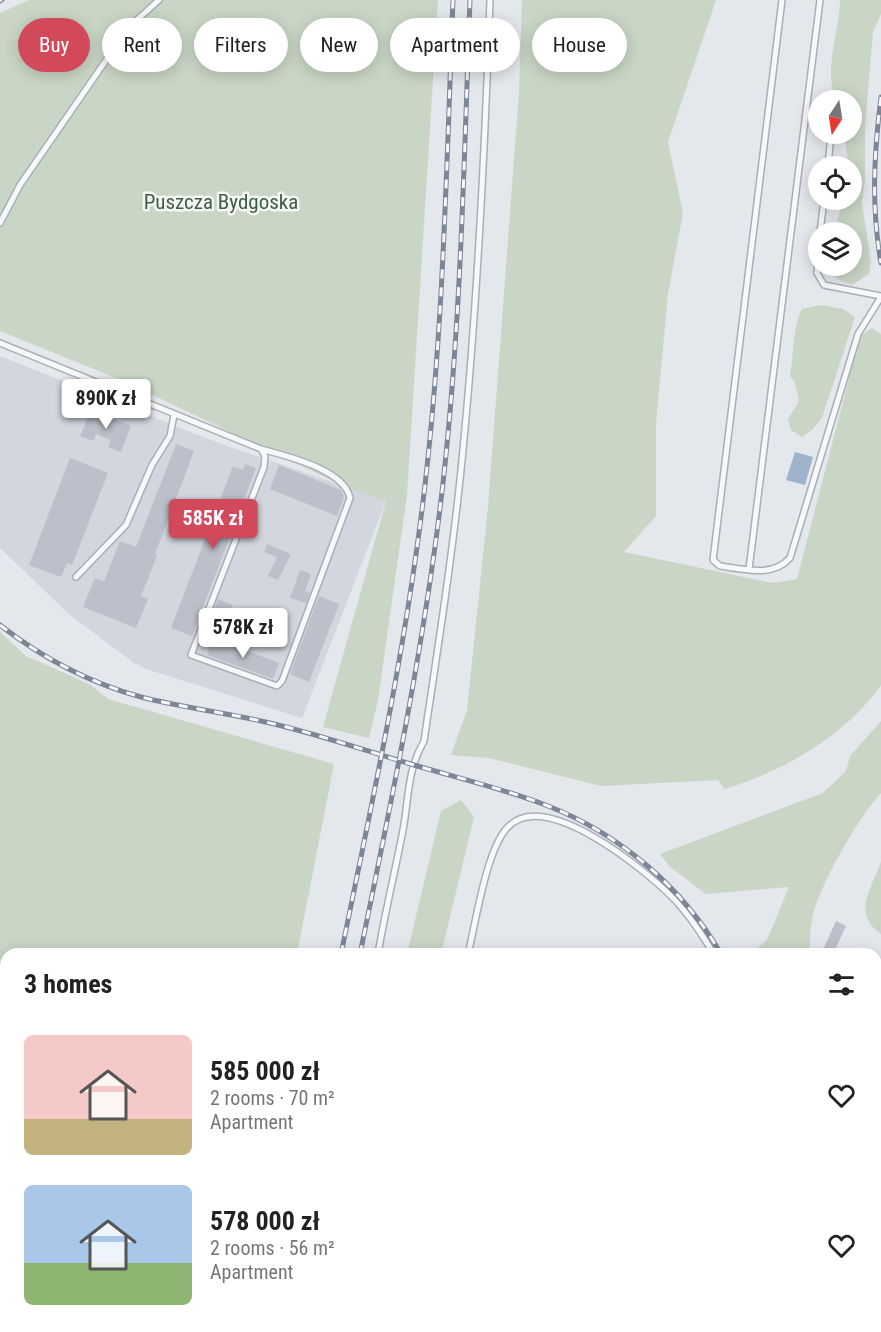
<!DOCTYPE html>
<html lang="en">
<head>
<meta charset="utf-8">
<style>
	body { margin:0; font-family:"Roboto Condensed",sans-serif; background:#f2f2f2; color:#222; height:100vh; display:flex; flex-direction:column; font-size:22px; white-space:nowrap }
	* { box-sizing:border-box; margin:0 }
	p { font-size:20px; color:#767676 }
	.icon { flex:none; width:33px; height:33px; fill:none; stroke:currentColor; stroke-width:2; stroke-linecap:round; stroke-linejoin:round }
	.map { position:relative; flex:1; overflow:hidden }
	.sheet { position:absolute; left:0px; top:948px; width:882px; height:384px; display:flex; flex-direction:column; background:#fff; border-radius:18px 18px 0 0; box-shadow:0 3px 15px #0003 }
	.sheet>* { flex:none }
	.hud { position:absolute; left:18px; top:18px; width:846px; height:54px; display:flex; gap:12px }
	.needle { width:39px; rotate:192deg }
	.fabs { position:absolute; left:808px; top:90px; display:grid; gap:12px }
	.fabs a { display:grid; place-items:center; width:54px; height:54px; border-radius:50%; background:#fff; box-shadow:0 3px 15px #0003; font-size:30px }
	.price { position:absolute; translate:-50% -51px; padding:0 14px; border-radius:6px; background:#fff; color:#222; font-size:20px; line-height:39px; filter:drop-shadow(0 2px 3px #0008) }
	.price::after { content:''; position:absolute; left:50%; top:36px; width:18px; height:14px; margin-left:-9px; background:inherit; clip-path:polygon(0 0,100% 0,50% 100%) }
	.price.active { background:#d1495b; color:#fff }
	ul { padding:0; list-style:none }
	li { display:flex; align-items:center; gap:18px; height:150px; padding:0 24px }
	li span { display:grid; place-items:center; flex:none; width:168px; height:120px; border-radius:9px; color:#555 }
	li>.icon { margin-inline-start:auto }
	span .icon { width:72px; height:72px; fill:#fffc; stroke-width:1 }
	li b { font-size:26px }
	h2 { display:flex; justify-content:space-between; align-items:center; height:72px; padding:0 24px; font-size:26px }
	.chip { padding:0 21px; border-radius:27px; background:#fff; box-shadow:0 3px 15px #0003; font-size:21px; line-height:54px }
	.chip.active { background:#d1495b; color:#fff }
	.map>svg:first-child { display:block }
	.built { fill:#d2d6de }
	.green { fill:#c9d6c5 }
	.water { fill:#9fb4cc }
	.building { fill:#bbc0ca }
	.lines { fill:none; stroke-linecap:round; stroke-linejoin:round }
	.lane-casing { stroke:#a9aeb7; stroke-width:8 }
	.path { stroke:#c2c5cb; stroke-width:2; stroke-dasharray:4.5 4.5; stroke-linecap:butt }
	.lane { stroke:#f7f8fa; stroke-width:5 }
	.rail-casing { stroke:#7d8696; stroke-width:5 }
	.rail { stroke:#f4f6f9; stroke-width:3; stroke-dasharray:9; stroke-linecap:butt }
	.labels { text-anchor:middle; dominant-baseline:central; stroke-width:5; stroke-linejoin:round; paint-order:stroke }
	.park-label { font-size:21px; fill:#3f6138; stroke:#f4f6f9 }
</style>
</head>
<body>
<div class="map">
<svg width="881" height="1332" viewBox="0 0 881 1332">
	<rect width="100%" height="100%" fill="#e4e7ec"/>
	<path class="built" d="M0,356L208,439L386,501L302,718L146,669L134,663L70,615L0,548Z"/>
	<g class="green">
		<path d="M29,0H438L407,495L378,700L369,738L323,727L386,501L350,489L121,380L0,331V13Z"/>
		<path d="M522,0H716L668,142L683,213L668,294L656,424V516L624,552L773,583L797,579L860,336L872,328L881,334V685C844,737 785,770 725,789L718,780L601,786L489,758L451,755L467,710L488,507L519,92Z"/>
		<path d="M840,0H881V14L873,32L865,127V180L862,202L871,262L869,274L852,285C841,282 833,278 830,266H852V232H834L843,200H852V166H849L844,134H852V100H837C822,72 840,31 840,0Z"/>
		<path d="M821,305L843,309L855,317L822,418L813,429L802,437L791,430L788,419L799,401L795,383L790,376C794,353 792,329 802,309Z"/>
		<path d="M0,632L26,656L89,684L108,699L334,764L297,954H6V1007L0,1005Z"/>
		<path d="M881,721V793C860,815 819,886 813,916C810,928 810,942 809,954H750L767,940L789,887L706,894L670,867L660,854L823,793L846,771L850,756Z"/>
		<path d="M461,800L474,817L441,954H407L441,811Z"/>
		<path d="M881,862V934C852,914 871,889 881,862Z"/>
		<path d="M0,1022L6,1025V1067L1,1087L6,1090V1326H103L100,1332H0Z"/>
		<path d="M876,1316L881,1318V1332H849L846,1326H876Z"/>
		<path d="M474,1326H672L676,1332L420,1330Z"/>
		<path d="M744,1326H793L790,1332H742Z"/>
	</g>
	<path class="water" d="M795,452L813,457L805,485L786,480Z"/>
	<g class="building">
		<path d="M91,410L131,426L121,452L108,447L111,440L96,434L93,441L80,436Z"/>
		<path d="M176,444L194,451L155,554L157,556L141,596L148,599L136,628L83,607L95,578L104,581L120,541L136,547Z"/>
		<path d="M70,458L108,473L72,565L67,563L61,577L29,565Z"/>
		<path d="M245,464L256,468L192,636L171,628L233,466L243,470Z"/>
		<path d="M279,465L341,490L344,497L337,516L270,489Z"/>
		<path d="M267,544L291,554L278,580L268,576L277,557L264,552Z"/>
		<path d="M300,570L311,574L305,591L310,593L306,603L290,598Z"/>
		<path d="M319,596L339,604L309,682L290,674Z"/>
		<path d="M218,599L233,605L224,630L208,624Z"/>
		<path d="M213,638L279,663L273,679L207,655Z"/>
		<path d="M836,921L846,926L833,954H821Z"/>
	</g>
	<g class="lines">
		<g class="lane-casing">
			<g id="lane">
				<path d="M782,0L713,560L720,566C744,569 772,578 790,558L858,334L881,297"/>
				<path d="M806,114L819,116"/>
				<path d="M828,166L831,134"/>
				<path d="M0,223L20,185L129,27L159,0"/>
				<path d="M820,232L824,200"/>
				<path d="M819,245L817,273L824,285L881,296"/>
				<path d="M0,343L261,449L265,456L264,467L191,655L277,686L282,681L350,498C344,469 286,456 261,449"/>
				<path d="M749,569L820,0"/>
				<path d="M76,577L126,525L152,465L170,436L174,415"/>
				<path d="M378,954C385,912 395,872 403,830C409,798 407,770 424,741C439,640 455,540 464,439C478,293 485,147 490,0"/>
				<path d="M468,954C476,922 486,851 507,828C544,786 647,871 674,899C690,916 702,935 714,954"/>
				<path d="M876,1283L881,1285"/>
				<path d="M839,1326L842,1332"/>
				<path d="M301,1332L302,1326"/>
				<path d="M691,1332L693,1326"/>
				<path d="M794,1332L796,1326"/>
				<path d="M832,1332L835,1326"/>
			</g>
		</g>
		<g class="path">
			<path d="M0,1017L6,1019"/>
			<path d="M199,1332L200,1326"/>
		</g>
		<use href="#lane" class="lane"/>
		<g class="rail-casing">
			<g id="rail">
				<path d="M0,1L2,0"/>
				<path d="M881,97C874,153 871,206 881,263"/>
				<path d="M0,625C41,657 90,683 141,697C180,707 221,712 261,721C312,732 363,750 414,765C458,778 505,789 548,806C620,834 683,888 721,954"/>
				<path d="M341,954C369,817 399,680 418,540C443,361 446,180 453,0"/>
				<path d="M360,954C392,798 425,642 443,483C461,322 464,161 470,0"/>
				<path d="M876,1011L881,1001"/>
				<path d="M262,1332L264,1326"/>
				<path d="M281,1332L283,1326"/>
				<path d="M727,1332L729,1326"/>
			</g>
		</g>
		<use href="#rail" class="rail"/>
	</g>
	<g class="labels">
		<g class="park-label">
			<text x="221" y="202">Puszcza Bydgoska</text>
		</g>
	</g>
</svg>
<div class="fabs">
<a><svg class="needle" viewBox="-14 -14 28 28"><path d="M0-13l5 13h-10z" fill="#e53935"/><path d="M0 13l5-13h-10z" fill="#767676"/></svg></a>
<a><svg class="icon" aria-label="locate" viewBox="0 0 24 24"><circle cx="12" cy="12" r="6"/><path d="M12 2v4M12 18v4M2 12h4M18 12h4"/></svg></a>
<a><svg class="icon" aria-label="layers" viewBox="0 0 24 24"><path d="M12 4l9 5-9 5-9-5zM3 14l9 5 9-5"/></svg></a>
</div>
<b class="price" style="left:106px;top:430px">890K zł</b>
<b class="price active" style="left:213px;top:550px">585K zł</b>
<b class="price" style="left:243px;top:659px">578K zł</b>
<div class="hud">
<a class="chip active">Buy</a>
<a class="chip">Rent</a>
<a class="chip">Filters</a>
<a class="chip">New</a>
<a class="chip">Apartment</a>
<a class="chip">House</a>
</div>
<section class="sheet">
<h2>3 homes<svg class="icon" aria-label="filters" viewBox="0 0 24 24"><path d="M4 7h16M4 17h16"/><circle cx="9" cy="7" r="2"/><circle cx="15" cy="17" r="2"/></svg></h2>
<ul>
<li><span style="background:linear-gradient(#f6c9c9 70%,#c2b280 0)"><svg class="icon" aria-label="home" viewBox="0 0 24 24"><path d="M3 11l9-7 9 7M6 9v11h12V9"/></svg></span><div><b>585 000 zł</b><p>2 rooms · 70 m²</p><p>Apartment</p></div><svg class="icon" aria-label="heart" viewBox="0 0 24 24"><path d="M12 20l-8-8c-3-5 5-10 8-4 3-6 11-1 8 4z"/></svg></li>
<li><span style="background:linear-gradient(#a9c7e8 65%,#8fb573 0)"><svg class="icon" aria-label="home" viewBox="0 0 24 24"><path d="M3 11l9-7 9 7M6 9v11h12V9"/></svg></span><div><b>578 000 zł</b><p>2 rooms · 56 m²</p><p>Apartment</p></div><svg class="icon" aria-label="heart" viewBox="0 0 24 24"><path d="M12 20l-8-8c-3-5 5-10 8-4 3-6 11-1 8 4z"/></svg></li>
</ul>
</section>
</div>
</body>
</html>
